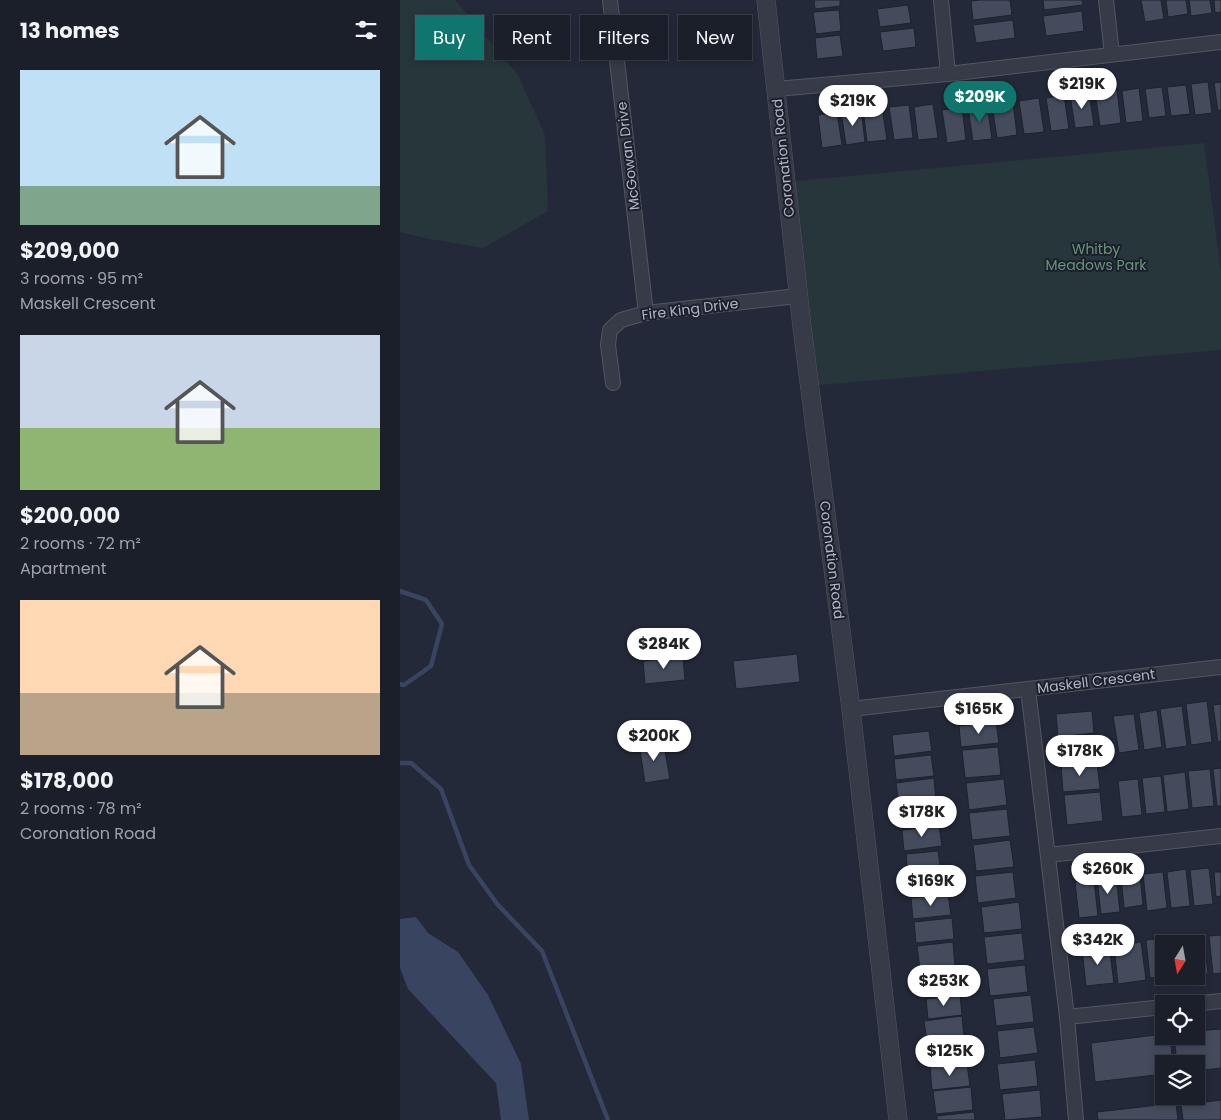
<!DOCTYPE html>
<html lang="en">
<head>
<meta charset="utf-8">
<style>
	body { margin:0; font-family:Poppins,sans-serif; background:#232732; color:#f1f3f6; height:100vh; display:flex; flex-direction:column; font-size:19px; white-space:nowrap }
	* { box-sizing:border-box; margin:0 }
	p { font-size:16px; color:#9fa2a8 }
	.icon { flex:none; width:28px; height:28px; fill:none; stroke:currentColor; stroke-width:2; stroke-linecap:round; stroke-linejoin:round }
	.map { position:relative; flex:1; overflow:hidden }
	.details { display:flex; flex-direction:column; background:#1a1f2a; width:400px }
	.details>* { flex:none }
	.banner { position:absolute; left:15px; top:15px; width:475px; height:45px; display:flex; gap:10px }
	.needle { width:32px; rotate:191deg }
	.controls { position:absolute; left:755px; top:935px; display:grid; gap:10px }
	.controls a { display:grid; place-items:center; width:50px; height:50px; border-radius:0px; background:#1a1f2a; box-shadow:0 2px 8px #0003,0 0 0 1px #383d47; font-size:25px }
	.price { position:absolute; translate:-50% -42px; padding:0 11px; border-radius:18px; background:#fff; color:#222; font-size:16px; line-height:32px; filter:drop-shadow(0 1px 2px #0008) }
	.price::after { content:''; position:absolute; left:50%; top:30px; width:15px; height:11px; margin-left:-8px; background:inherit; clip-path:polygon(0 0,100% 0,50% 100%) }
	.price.active { background:#0f766e; color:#fff }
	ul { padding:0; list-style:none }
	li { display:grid; align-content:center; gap:10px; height:265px; padding:0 20px }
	li span { display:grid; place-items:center; height:155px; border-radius:0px; color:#555 }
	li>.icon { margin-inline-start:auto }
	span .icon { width:90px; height:90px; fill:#fffc; stroke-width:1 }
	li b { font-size:21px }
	h2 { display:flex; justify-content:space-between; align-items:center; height:60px; padding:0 20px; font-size:21px }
	.pill { padding:0 18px; border-radius:0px; background:#1a1f2a; box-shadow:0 2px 8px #0003,0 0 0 1px #383d47; font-size:18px; line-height:45px }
	.pill.active { background:#0f766e; color:#fff }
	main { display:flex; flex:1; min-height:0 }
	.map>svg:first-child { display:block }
	.green { fill:#26363a }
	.water { fill:#394460 }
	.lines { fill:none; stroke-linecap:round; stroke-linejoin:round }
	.stream { stroke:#394460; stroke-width:4.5 }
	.building { fill:#444b5d; stroke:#1e222f }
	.minor-casing { stroke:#525663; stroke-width:16 }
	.tertiary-casing { stroke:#525663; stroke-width:19 }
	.minor { stroke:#373b48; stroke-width:14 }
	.tertiary { stroke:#373b48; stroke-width:18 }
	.labels { text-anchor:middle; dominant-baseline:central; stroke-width:4; stroke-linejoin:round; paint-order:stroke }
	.street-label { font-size:14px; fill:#b2b6c5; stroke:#1c202d }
	.park-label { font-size:14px; fill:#6a947a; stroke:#1c202d }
</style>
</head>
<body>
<main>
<section class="details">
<h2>13 homes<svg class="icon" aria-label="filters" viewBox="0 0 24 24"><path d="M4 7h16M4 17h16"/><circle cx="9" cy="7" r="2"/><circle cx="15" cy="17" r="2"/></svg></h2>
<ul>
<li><span style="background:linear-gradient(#bfe0f5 75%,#7fa58c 0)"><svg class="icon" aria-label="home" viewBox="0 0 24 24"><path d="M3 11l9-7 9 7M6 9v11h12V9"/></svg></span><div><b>$209,000</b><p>3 rooms · 95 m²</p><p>Maskell Crescent</p></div></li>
<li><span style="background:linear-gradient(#c9d6e8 60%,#8fb573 0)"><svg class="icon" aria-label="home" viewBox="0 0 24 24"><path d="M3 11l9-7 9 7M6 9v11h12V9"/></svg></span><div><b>$200,000</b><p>2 rooms · 72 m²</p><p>Apartment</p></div></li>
<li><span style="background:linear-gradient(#ffd9b3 60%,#b9a48a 0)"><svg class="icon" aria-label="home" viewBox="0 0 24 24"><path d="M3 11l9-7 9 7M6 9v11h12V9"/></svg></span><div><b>$178,000</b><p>2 rooms · 78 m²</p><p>Coronation Road</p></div></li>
</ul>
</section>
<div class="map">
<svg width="821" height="1120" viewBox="0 0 821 1120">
	<rect width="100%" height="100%" fill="#232938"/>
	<g class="green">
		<path d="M0,0H55L118,75L145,135L148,211L83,248L24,238L0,232Z"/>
		<path d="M804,143L821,272V350L409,386L386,182Z"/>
	</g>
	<path class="water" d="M16,917L28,933L58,952L88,995L121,1064L129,1120H101L96,1083L8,989L0,968V919Z"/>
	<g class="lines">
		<g class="stream">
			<path d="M0,591L26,600L42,624L31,666L4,685L0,684"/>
			<path d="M0,763H11L41,789L69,865L98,905L142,951L208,1120"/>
		</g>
	</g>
	<g class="building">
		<path d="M414,0H440V6L415,9Z"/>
		<path d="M580,0H610L612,15L573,20L571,1Z"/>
		<path d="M643,0H682L683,5L644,10Z"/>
		<path d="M741,0H761L764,19L745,22Z"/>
		<path d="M766,0H786L788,14L768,17Z"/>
		<path d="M789,0H810L812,13L791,16Z"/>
		<path d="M814,0H821V12L815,13Z"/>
		<path d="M508,5L511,23L480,27L477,9Z"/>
		<path d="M439,10L441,31L416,34L413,12Z"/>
		<path d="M682,11L684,31L646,36L643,16Z"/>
		<path d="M613,20L615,38L576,43L573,25Z"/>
		<path d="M514,28L516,47L483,51L480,32Z"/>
		<path d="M440,35L443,56L417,59L415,38Z"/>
		<path d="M808,82L812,113L795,115L791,84Z"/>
		<path d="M821,82V110L818,111L814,83Z"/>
		<path d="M786,85L790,114L771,116L767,87Z"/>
		<path d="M762,87L766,116L749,118L745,89Z"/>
		<path d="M739,88L743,121L726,123L722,91Z"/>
		<path d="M717,90L721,123L700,126L695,93Z"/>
		<path d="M689,92L694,126L675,128L670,94Z"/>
		<path d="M664,95L669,129L651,131L646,98Z"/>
		<path d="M639,98L644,132L624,134L619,101Z"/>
		<path d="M613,102L617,135L597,138L592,105Z"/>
		<path d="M533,104L538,138L518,140L514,107Z"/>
		<path d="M509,105L513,138L494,140L489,107Z"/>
		<path d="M587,105L592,139L573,141L568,108Z"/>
		<path d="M482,107L487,140L467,142L463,109Z"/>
		<path d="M562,107L566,140L547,143L542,110Z"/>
		<path d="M461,109L465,142L446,145L441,111Z"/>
		<path d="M437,112L442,145L422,148L418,115Z"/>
		<path d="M397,654L400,682L336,689L333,661Z"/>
		<path d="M283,657L285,680L245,684L243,661Z"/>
		<path d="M807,701L812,742L791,745L786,704Z"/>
		<path d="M821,704V741L818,742L813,705Z"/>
		<path d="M782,706L787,746L766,749L760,709Z"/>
		<path d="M757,710L762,747L744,750L739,713Z"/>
		<path d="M692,711L694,733L658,737L656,714Z"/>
		<path d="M734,714L739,750L719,753L713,716Z"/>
		<path d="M596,722L599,743L561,747L559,726Z"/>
		<path d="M529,731L532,751L494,756L492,735Z"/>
		<path d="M695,737L697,759L661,763L659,740Z"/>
		<path d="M263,740L270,779L245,783L239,744Z"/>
		<path d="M598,747L601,775L565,778L562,750Z"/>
		<path d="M531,755L534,776L496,780L494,759Z"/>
		<path d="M697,762L700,789L663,792L661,765Z"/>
		<path d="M821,768V806H817L813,769Z"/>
		<path d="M810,769L814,806L792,808L788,771Z"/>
		<path d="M785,772L789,809L767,812L763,775Z"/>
		<path d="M761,776L765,812L746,814L742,778Z"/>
		<path d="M534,778L536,801L499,805L496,783Z"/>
		<path d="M604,779L607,805L569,810L566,783Z"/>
		<path d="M738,779L742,815L722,817L718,781Z"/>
		<path d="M700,792L703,821L667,825L664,795Z"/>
		<path d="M538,803L541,824L503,828L501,808Z"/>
		<path d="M607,809L610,836L572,840L569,813Z"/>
		<path d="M539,826L542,846L504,851L502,830Z"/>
		<path d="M610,840L614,867L576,871L573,845Z"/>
		<path d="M538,851L541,872L508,875L506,854Z"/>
		<path d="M809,868L813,904L794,906L790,870Z"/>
		<path d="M786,869L790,906L771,908L767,872Z"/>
		<path d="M613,872L616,898L578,903L575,876Z"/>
		<path d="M763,872L767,908L747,911L743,874Z"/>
		<path d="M814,872H821V896L816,897Z"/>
		<path d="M546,874L548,892L515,896L512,877Z"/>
		<path d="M740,874L743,905L724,908L721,877Z"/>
		<path d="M716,876L720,912L701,914L697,878Z"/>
		<path d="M694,880L698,916L679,918L675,882Z"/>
		<path d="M548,894L551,915L513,919L511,898Z"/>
		<path d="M619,902L622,929L584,933L581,907Z"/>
		<path d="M552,918L554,939L516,943L514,922Z"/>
		<path d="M622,933L625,960L587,964L584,937Z"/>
		<path d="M821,935V973L813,974L809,936Z"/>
		<path d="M804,936L808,974L796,976V944H777L776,940Z"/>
		<path d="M773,937L774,944H764V976H767L750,978L746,940Z"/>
		<path d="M553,942L555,966L520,970L517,946Z"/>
		<path d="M741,942L746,980L718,984L714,946Z"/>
		<path d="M709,945L714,983L686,986L682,949Z"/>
		<path d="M625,965L628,992L590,996L587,969Z"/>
		<path d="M556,968L558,992L523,995L521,971Z"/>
		<path d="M560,995L562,1015L528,1019L526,999Z"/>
		<path d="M631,995L634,1022L596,1026L593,999Z"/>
		<path d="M562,1016L564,1037L527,1041L524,1021Z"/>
		<path d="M634,1027L638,1053L600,1058L597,1031Z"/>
		<path d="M821,1029V1068L796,1071V1064H777L774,1036H796V1031Z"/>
		<path d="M764,1034V1036H770L773,1064H764V1074L695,1082L691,1043Z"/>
		<path d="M565,1039L567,1059L530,1064L527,1043Z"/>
		<path d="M635,1060L638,1086L600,1090L597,1064Z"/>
		<path d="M567,1063L570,1086L532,1090L530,1067Z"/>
		<path d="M571,1087L573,1110L536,1114L533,1091Z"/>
		<path d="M640,1090L642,1117L605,1120L602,1094Z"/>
		<path d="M821,1100V1120H783L781,1105Z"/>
		<path d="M776,1103L778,1120H698L697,1112Z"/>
		<path d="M574,1112L575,1120H537V1116Z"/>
	</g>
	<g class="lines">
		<g class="minor-casing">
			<g id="minor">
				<path d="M210,0L246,313"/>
				<path d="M541,0L548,74"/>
				<path d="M706,0L712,54"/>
				<path d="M376,89L548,74L821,42"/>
				<path d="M213,383L208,345L210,330L221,320L246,313L398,296"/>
				<path d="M628,689L667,1017L676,1120"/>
				<path d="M451,709L821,667"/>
				<path d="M648,855L821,836"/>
				<path d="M793,1004L821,1001"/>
				<path d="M667,1017L764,1007"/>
			</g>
		</g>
		<g class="tertiary-casing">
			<path id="tertiary" d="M366,0L402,327L451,709L498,1120"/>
		</g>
		<use href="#minor" class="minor"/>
		<use href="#tertiary" class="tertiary"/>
	</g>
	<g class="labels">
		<g class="street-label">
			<text transform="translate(228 156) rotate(-97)">McGowan Drive</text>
			<text transform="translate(383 158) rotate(-96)">Coronation Road</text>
			<text transform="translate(290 309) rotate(-7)">Fire King Drive</text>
			<text transform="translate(432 560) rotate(83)">Coronation Road</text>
			<text transform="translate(696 681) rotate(-7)">Maskell Crescent</text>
		</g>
		<g class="park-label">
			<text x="696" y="249">Whitby<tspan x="696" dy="16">Meadows Park</tspan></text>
		</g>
	</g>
</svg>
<div class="controls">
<a><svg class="needle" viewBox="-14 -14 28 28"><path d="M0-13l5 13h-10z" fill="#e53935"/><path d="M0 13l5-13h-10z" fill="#9fa2a8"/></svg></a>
<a><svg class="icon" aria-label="locate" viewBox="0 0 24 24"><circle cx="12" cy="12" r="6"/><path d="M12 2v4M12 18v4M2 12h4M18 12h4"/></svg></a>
<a><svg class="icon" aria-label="layers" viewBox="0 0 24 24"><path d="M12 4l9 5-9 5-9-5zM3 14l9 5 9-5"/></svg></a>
</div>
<b class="price" style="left:682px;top:110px">$219K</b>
<b class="price active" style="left:580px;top:123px">$209K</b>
<b class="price" style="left:453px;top:127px">$219K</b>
<b class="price" style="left:264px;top:670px">$284K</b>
<b class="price" style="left:579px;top:735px">$165K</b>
<b class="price" style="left:254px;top:762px">$200K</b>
<b class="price" style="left:680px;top:777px">$178K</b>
<b class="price" style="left:522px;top:838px">$178K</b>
<b class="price" style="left:708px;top:895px">$260K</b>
<b class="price" style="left:531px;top:907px">$169K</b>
<b class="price" style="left:698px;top:966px">$342K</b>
<b class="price" style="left:544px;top:1007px">$253K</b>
<b class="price" style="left:550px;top:1077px">$125K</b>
<div class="banner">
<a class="pill active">Buy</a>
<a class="pill">Rent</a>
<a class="pill">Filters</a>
<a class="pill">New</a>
</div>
</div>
</main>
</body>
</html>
